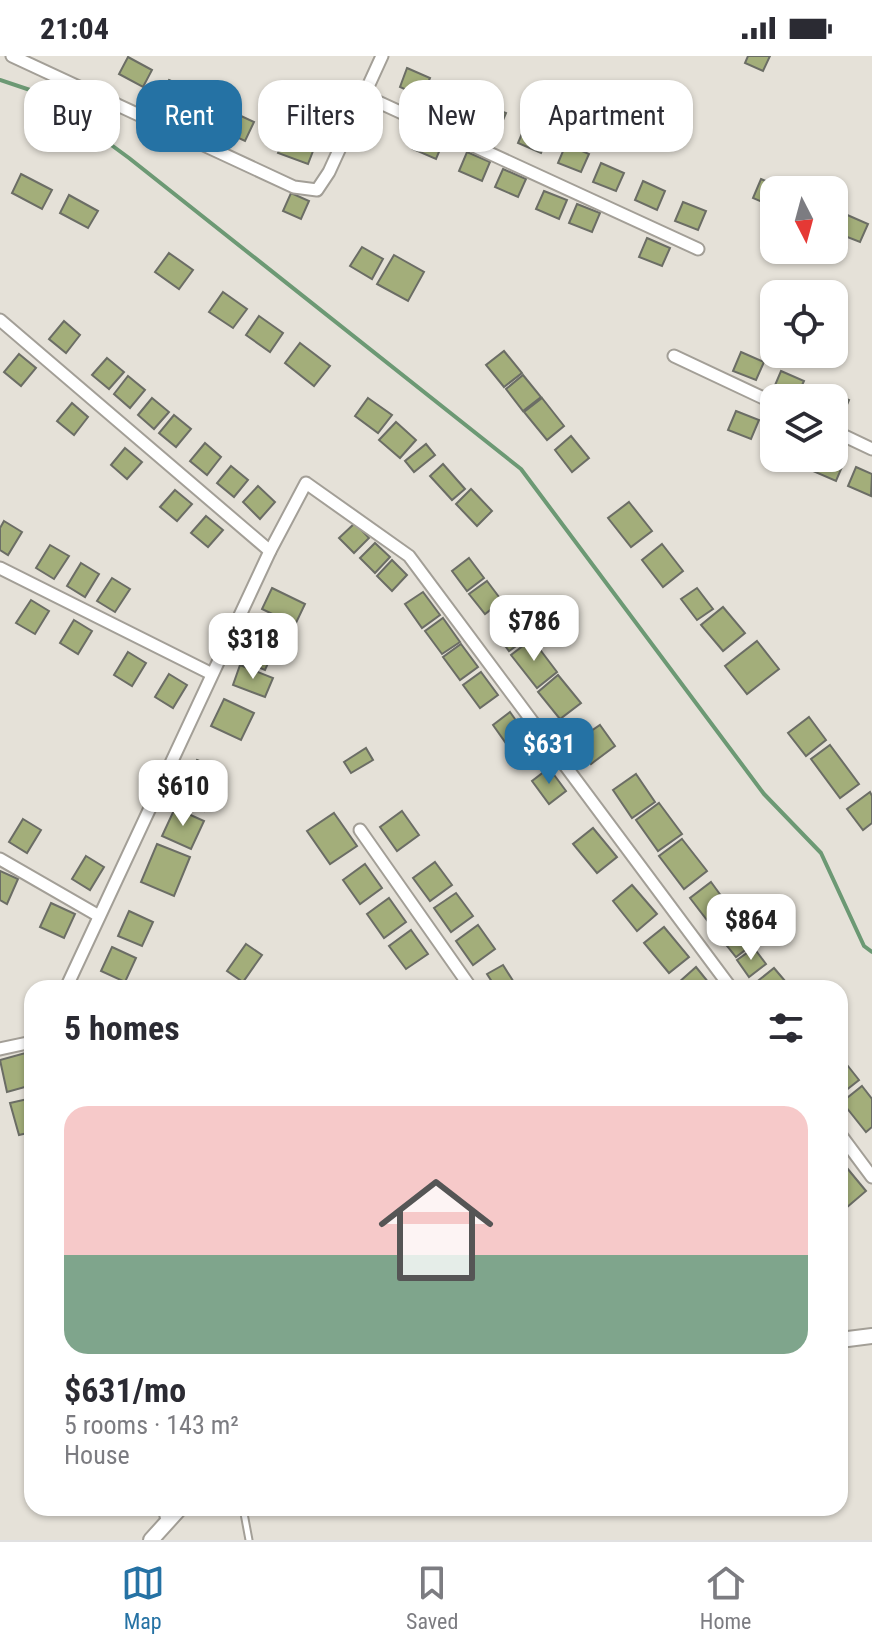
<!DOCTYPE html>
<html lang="en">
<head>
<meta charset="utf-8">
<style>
	body { margin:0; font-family:"Roboto Condensed",sans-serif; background:#f2f2f3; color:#2b2b33; height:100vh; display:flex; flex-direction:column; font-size:30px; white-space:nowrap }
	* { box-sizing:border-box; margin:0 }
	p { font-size:26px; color:#7c7c81 }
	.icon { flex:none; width:44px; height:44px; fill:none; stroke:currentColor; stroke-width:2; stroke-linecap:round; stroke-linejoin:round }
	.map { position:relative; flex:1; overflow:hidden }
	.details { position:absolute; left:24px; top:924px; width:824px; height:536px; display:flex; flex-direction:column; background:#fff; border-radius:24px; box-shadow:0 2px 6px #0004 }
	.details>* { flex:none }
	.hud { position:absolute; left:24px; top:24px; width:824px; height:72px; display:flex; gap:16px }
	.needle { width:52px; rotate:174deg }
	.controls { position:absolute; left:760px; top:120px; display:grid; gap:16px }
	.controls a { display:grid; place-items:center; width:88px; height:88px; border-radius:16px; background:#fff; box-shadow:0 2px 6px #0004; font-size:40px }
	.price { position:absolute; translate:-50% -68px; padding:0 18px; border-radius:16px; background:#fff; color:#222; font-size:26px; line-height:52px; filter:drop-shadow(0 2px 4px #0008) }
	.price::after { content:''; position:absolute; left:50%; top:48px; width:24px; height:18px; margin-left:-12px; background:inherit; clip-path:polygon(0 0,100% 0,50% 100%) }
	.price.active { background:#2572a4; color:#fff }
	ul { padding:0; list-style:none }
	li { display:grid; align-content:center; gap:16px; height:424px; padding:0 40px }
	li+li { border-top:2px solid #e1e1e2 }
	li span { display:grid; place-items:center; height:248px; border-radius:24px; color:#555 }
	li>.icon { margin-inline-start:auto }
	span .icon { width:144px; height:144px; fill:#fffc; stroke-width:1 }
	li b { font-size:34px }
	h2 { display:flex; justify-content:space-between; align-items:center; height:96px; padding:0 40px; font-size:34px }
	.tag { padding:0 28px; border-radius:24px; background:#fff; box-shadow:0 2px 6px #0004; font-size:28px; line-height:72px }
	.tag.active { background:#2572a4; color:#fff }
	.status { display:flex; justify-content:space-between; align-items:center; height:56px; padding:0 40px; background:#fff; direction:ltr }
	.status svg { height:22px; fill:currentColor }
	.menu { display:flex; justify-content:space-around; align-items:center; height:112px; border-top:2px solid #e1e1e2; background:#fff; font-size:22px; color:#7c7c81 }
	.menu a { display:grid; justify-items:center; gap:4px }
	.menu .active { color:#2572a4 }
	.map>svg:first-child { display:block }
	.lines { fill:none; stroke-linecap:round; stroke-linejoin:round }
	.stream { stroke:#6c9974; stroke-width:4 }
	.building { fill:#a3ae7a; stroke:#6b6d65; stroke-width:2 }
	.service-casing { stroke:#a39f97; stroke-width:9 }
	.minor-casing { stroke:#a39f97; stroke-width:15 }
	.tertiary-casing { stroke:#a39f97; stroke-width:18 }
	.service { stroke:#fff; stroke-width:5 }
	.minor { stroke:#fff; stroke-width:11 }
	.tertiary { stroke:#fff; stroke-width:14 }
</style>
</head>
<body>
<div class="status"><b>21:04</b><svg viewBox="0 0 49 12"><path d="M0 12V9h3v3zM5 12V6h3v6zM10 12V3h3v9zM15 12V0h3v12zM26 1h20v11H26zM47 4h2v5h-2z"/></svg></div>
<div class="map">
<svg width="872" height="1484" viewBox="0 0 872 1484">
	<rect width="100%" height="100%" fill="#e5e1d8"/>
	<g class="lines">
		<path class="stream" d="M0,24L42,38L129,102L521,413L764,738L821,797L864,890L872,896"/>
	</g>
	<g class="building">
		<path d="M748,0H770L763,15L745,7Z"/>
		<path d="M128,1L152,14L143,31L119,18Z"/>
		<path d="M407,12L430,22L422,41L400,31Z"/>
		<path d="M169,24L196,37L188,54L161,41Z"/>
		<path d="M449,33L472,42L464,61L441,51Z"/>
		<path d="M205,44L223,50L216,68L198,61Z"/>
		<path d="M483,48L506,57L498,76L475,66Z"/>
		<path d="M226,53L254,66L245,85L217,72Z"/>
		<path d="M526,68L549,78L541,97L518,87Z"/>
		<path d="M289,70L318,82L308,108L278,97Z"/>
		<path d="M421,74L444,84L436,103L413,93Z"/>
		<path d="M566,88L589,98L581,116L558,107Z"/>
		<path d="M467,96L490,106L482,125L459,115Z"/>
		<path d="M601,107L624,117L616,135L593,126Z"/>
		<path d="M503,113L526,123L518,141L495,131Z"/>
		<path d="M21,118L52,134L42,153L12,137Z"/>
		<path d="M761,123L784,133L774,134V151L753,142Z"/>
		<path d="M643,125L665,135L657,154L635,144Z"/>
		<path d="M544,135L567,144L559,163L536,153Z"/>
		<path d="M291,137L309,145L301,163L283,155Z"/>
		<path d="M69,139L98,155L88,172L60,157Z"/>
		<path d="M683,146L706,155L698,174L675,165Z"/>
		<path d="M577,148L600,157L592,176L569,167Z"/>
		<path d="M845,158L868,168L860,186L837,177Z"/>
		<path d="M647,182L670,192L662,210L639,201Z"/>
		<path d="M362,191L383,203L372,223L350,210Z"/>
		<path d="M169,197L193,214L179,233L155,216Z"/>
		<path d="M394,199L424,216L408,245L377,228Z"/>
		<path d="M223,236L247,253L233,272L209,256Z"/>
		<path d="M259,260L283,277L270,296L246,279Z"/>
		<path d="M64,265L80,279L66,297L49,283Z"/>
		<path d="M300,287L330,310L314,330L285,307Z"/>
		<path d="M504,295L522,317L504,331L486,309Z"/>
		<path d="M741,296L764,306L756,324L733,315Z"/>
		<path d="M19,298L36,312L21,330L4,316Z"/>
		<path d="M107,302L124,316L109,333L92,319Z"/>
		<path d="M781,315L804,325L796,342L773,334Z"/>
		<path d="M523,319L541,341L523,355L506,333Z"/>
		<path d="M128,320L145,334L130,352L114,338Z"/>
		<path d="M826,334L849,344L841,363L834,360V342H822Z"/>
		<path d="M152,342L169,356L154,373L138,359Z"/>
		<path d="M368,342L392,359L378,377L355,360Z"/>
		<path d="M542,342L564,370L547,384L524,356Z"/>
		<path d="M72,347L88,361L74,379L57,365Z"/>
		<path d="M736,355L759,364L751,383L728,374Z"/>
		<path d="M174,359L191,373L176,391L159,377Z"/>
		<path d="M396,366L416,384L400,402L379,384Z"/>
		<path d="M571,380L589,402L572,416L555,394Z"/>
		<path d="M205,387L221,401L207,419L190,405Z"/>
		<path d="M426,388L435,399L414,416L405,405Z"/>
		<path d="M125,392L142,406L127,423L111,409Z"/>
		<path d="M819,402H834L844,406L836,425L813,415Z"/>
		<path d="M443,408L465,433L452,444L430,420Z"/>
		<path d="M231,410L248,424L234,441L217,427Z"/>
		<path d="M856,411L872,418L871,440L848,430Z"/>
		<path d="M258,430L275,446L260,463L243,446Z"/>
		<path d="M471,433L492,455L477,470L456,448Z"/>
		<path d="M175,434L192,448L177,465L160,451Z"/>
		<path d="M629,446L652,475L631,491L608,462Z"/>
		<path d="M206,460L223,474L208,491L191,477Z"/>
		<path d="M4,465L22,476L8,499L0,494V472Z"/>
		<path d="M355,467L369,482L354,497L339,482Z"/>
		<path d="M375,487L390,501L375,517L360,502Z"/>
		<path d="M662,488L683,515L663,531L642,504Z"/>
		<path d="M50,489L69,500L54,523L36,512Z"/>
		<path d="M469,502L484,522L467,535L452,515Z"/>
		<path d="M392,504L407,519L392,535L377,520Z"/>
		<path d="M81,507L99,518L85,541L67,530Z"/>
		<path d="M112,522L130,533L115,556L97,545Z"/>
		<path d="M487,525L502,545L485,558L469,538Z"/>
		<path d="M272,532L305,548L295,569L262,553Z"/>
		<path d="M697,532L713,553L697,564L681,543Z"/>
		<path d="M423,536L440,559L422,572L405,548Z"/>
		<path d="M31,544L49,555L35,578L16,567Z"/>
		<path d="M723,551L745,577L723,595L701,569Z"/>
		<path d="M516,561L530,580L509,595L495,576Z"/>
		<path d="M443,562L460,586L442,598L425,575Z"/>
		<path d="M74,564L92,575L78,598L60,587Z"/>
		<path d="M254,575L278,585L265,614L241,604Z"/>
		<path d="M532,583L557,616L537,632L511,599Z"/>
		<path d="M757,585L779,613L747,638L725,610Z"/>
		<path d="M461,588L478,611L460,624L443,601Z"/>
		<path d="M128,596L146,607L132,630L114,619Z"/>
		<path d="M240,609L273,622L265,641L233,629Z"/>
		<path d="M481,616L498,639L480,652L463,629Z"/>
		<path d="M169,618L187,629L173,652L155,641Z"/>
		<path d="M558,619L581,647L560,663L538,636Z"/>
		<path d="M224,643L254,657L241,684L211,670Z"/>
		<path d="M510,656L527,680L510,693L493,669Z"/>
		<path d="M809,661L826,684L806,700L788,677Z"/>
		<path d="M600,669L615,690L591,708L575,686Z"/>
		<path d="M830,689L859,728L840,742L811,703Z"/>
		<path d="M366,692L373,704L351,717L344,706Z"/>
		<path d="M197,704L222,714L204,755L180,745Z"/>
		<path d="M549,712L566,735L549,748L532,725Z"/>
		<path d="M636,718L655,746L632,762L613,734Z"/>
		<path d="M870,736L872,740V767L863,774L847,753Z"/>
		<path d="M659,747L682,778L658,795L636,764Z"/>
		<path d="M175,752L204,765L191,793L162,780Z"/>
		<path d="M402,755L419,779L397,795L380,771Z"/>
		<path d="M334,757L357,790L330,808L307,775Z"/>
		<path d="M23,763L41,774L27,797L9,786Z"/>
		<path d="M593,772L617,801L597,817L573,788Z"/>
		<path d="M682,783L707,815L684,833L659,800Z"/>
		<path d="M157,788L190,801L174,840L141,826Z"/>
		<path d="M86,800L104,811L90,834L72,823Z"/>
		<path d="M435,806L452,829L430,845L413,822Z"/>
		<path d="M365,808L382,832L360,848L343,824Z"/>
		<path d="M0,815L18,823L7,848L0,844Z"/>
		<path d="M711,826L730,852L710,868L690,842Z"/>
		<path d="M632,829L657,858L637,875L613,845Z"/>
		<path d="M456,837L473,860L451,876L434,852Z"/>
		<path d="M389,842L406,866L384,882L367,858Z"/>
		<path d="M51,847L75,858L64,882L40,871Z"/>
		<path d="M129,855L153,866L142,890L118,880Z"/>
		<path d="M736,867L753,888L736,901L720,881Z"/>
		<path d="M478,869L495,893L473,909L456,885Z"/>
		<path d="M664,871L689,901L669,917L644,887Z"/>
		<path d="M411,874L428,898L406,913L389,890Z"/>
		<path d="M246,888L262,899L243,926L227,915Z"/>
		<path d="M112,891L136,902L125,926L101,915Z"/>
		<path d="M754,892L766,908L749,921L737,904Z"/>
		<path d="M503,909L515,928L509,932H496L487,918Z"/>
		<path d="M696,911L713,932H680L677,928Z"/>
		<path d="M774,912L791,932H757L754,928Z"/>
		<path d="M29,996L32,1029L7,1036L0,1004Z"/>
		<path d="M840,1000L859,1024L840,1039Z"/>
		<path d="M862,1030L872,1043V1071L866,1076L842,1046Z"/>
		<path d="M32,1042V1076L19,1079L10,1047Z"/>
		<path d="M842,1106L866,1135L846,1152L840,1144Z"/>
	</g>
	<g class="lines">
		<g class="service-casing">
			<path id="service" d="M243,1452L249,1484"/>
		</g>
		<g class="minor-casing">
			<g id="minor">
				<path d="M12,0L294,131L317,134L329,116L382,0"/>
				<path d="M363,39L698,193"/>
				<path d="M0,264L270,495"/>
				<path d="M674,300L774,347"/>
				<path d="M834,375L872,393"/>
				<path d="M0,512L212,618"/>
				<path d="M360,774L471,932"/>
				<path d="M0,803L99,860"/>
				<path d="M66,932L270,495L306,427L409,500L731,932"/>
				<path d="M0,993L32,986"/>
				<path d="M840,1078L872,1121"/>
				<path d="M164,1452L167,1464"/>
			</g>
		</g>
		<g class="tertiary-casing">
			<g id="tertiary">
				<path d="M840,1284L872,1280"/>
				<path d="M151,1484L180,1452"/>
			</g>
		</g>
		<use href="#service" class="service"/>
		<use href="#minor" class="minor"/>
		<use href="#tertiary" class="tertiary"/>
	</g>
</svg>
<div class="controls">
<a><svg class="needle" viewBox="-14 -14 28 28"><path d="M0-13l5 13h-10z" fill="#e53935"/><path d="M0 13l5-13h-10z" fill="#7c7c81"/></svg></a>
<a><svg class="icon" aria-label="locate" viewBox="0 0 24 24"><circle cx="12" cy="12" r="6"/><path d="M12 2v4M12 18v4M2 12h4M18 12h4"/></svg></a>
<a><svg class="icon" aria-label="layers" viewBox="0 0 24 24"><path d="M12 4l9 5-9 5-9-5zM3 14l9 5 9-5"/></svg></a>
</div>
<b class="price" style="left:534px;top:607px">$786</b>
<b class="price" style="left:253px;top:625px">$318</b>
<b class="price active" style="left:549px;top:730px">$631</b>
<b class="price" style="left:183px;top:772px">$610</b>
<b class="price" style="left:751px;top:906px">$864</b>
<div class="hud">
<a class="tag">Buy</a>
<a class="tag active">Rent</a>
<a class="tag">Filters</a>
<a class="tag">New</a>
<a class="tag">Apartment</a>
</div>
<section class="details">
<h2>5 homes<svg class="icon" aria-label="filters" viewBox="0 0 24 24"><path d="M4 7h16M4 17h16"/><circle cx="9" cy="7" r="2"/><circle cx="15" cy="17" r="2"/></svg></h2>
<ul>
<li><span style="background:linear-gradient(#f6c9c9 60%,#7fa58c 0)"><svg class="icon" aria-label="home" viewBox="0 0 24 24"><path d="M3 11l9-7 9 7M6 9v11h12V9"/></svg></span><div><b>$631/mo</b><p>5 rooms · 143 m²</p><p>House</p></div></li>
</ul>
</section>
</div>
<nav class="menu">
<a class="active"><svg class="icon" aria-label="map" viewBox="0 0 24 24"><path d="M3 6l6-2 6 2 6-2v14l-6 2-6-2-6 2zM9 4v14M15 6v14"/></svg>Map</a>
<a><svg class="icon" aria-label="saved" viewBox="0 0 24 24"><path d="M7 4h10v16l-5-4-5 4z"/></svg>Saved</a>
<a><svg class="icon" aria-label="home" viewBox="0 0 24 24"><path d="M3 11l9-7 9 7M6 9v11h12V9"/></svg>Home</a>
</nav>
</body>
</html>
